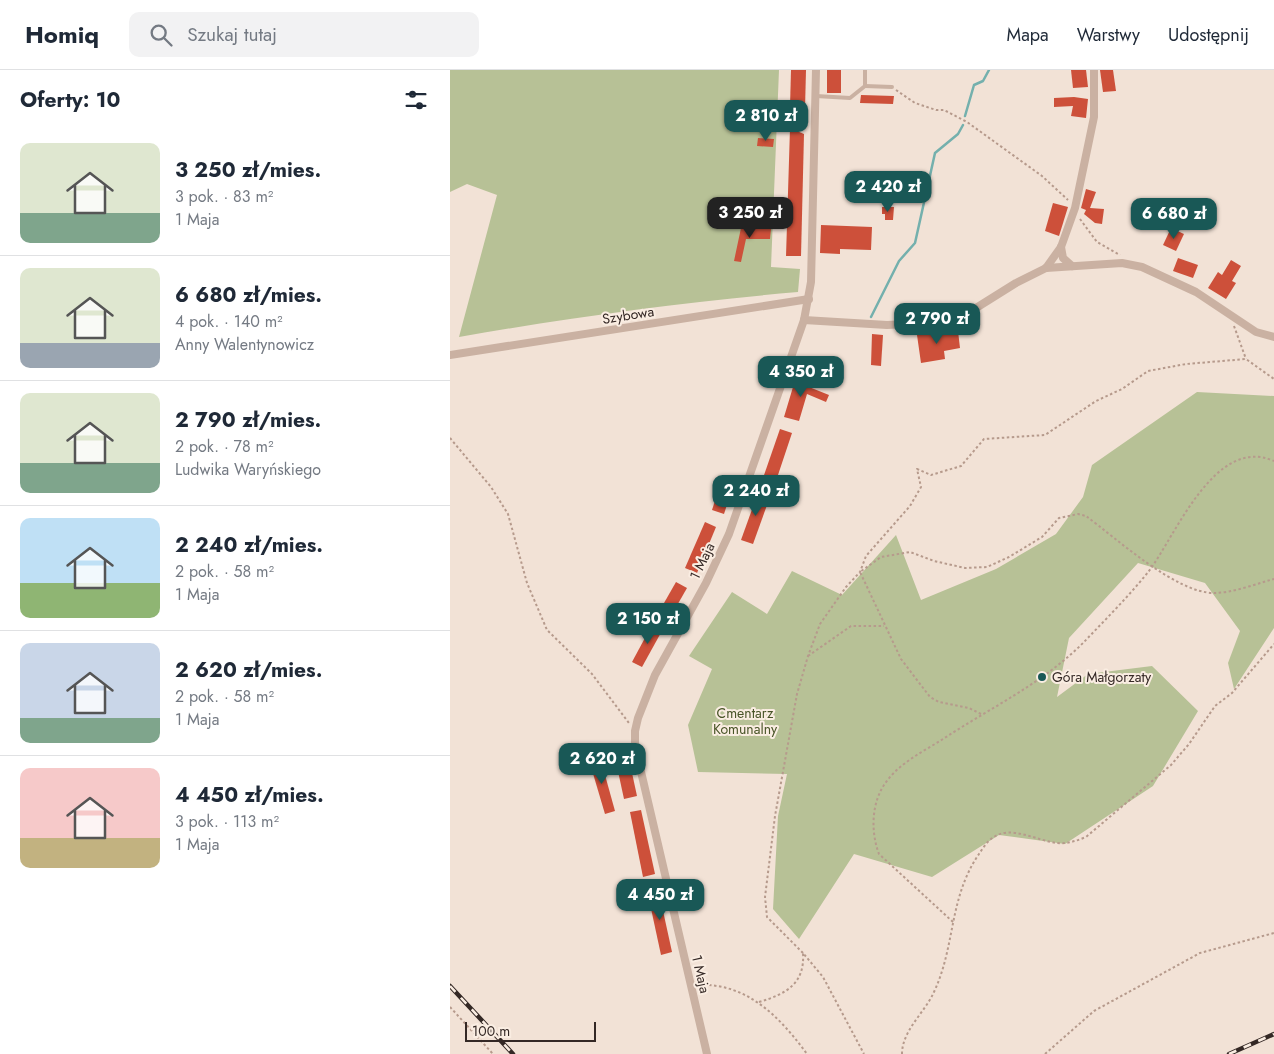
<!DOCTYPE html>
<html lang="pl">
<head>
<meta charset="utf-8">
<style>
	body { margin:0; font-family:Jost,sans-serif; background:#f2f2f3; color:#1f2937; height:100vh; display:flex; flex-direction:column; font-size:19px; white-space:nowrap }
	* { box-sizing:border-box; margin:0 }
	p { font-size:16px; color:#747a83 }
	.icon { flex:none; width:28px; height:28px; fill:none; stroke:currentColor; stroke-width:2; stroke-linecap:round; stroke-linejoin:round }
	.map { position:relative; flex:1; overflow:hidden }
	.side { display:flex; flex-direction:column; background:#fff; width:450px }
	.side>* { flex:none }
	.scale { position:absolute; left:15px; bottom:12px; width:131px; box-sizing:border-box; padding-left:5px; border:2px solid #342825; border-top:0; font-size:14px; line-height:18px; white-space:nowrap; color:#342825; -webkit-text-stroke:4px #faede2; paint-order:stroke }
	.price { position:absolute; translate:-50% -42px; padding:0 11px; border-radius:10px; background:#195856; color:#fff; font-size:16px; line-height:32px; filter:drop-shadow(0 1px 2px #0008) }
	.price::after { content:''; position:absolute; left:50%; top:30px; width:15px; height:11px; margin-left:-8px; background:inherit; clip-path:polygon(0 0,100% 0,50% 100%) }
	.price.current { background:#222; color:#fff }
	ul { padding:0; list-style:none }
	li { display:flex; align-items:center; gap:15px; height:125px; padding:0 20px }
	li+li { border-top:1px solid #e0e1e3 }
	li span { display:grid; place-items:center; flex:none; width:140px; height:100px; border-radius:10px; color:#555 }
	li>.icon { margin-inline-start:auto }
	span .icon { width:60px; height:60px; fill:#fffc; stroke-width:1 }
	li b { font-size:21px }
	h2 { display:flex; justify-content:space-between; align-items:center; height:60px; padding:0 20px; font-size:21px }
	header { display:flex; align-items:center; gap:30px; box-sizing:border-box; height:70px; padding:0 25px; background:#fff; border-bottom:1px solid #e0e1e3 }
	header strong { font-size:24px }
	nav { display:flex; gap:28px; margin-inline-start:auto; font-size:18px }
	.search { width:350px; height:45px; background:#f2f2f3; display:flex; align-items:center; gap:12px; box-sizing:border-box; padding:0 18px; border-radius:10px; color:#747a83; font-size:19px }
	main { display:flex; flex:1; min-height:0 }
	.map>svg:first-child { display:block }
	.green { fill:#b7c196 }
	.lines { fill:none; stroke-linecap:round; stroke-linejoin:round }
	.stream { stroke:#74b0ad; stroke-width:2.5 }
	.building { fill:#cd503a }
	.path { stroke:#b69a8c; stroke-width:2; stroke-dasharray:2.5 2.5; stroke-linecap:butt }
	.service { stroke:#cab1a2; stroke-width:4 }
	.minor { stroke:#cab1a2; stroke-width:8 }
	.rail-casing { stroke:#342825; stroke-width:4.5 }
	.rail { stroke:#faede2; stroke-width:2.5; stroke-dasharray:8; stroke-linecap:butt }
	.poi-dot { fill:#195856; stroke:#faede2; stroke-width:2 }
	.labels { text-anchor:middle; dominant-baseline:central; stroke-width:4; stroke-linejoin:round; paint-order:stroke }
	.street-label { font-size:14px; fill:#342825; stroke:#faede2 }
	.poi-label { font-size:14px; fill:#342825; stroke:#faede2; text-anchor:start }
	.park-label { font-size:14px; fill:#485427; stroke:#faede2 }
</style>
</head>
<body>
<header>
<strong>Homiq</strong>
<div class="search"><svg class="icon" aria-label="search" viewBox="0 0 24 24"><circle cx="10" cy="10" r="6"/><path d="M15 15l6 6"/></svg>Szukaj tutaj</div>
<nav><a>Mapa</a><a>Warstwy</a><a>Udostępnij</a></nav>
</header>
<main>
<section class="side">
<h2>Oferty: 10<svg class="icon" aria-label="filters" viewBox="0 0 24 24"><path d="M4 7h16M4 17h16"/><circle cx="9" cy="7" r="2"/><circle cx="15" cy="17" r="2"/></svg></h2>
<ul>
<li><span style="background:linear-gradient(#dfe7d0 70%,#7fa58c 0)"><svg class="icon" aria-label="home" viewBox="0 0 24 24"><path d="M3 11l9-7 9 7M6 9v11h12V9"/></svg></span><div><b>3 250 zł/mies.</b><p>3 pok. · 83 m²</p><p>1 Maja</p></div></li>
<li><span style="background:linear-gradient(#dfe7d0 75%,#9aa5b1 0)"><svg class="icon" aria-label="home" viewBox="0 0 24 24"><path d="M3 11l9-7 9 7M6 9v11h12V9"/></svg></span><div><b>6 680 zł/mies.</b><p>4 pok. · 140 m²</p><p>Anny Walentynowicz</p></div></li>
<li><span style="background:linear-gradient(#dfe7d0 70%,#7fa58c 0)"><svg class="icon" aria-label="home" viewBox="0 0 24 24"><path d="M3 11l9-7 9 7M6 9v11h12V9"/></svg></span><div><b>2 790 zł/mies.</b><p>2 pok. · 78 m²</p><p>Ludwika Waryńskiego</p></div></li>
<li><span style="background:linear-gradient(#bfe0f5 65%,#8fb573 0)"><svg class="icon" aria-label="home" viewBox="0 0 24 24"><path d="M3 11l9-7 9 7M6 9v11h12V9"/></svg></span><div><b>2 240 zł/mies.</b><p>2 pok. · 58 m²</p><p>1 Maja</p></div></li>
<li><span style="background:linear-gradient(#c9d6e8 75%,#7fa58c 0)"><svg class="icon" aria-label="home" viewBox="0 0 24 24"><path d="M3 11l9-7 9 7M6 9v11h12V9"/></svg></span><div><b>2 620 zł/mies.</b><p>2 pok. · 58 m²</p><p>1 Maja</p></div></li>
<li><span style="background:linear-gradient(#f6c9c9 70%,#c2b280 0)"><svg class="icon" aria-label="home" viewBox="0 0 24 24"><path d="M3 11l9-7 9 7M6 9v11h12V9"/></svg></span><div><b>4 450 zł/mies.</b><p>3 pok. · 113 m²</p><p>1 Maja</p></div></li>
</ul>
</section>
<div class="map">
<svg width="824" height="984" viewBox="0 0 824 984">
	<rect width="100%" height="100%" fill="#f2e2d6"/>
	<g class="green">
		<path d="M0,0H329L321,197L350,199L348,222C234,232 122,247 9,267L47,125L17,114L0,122Z"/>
		<path d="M747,322L824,326V558L784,619L778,593L790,561L755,513L688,493L619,568L607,627L638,604L702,596L748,641L703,716L615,774L549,765L482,807L404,784L349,869L323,839L328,746L337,704L248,702L238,655L262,599L239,586L282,522L317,544L342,501L392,525L446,465L471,530L546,499L606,464L633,427L642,395Z"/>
	</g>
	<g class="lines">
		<g class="stream">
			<path d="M515,46L524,15L533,11L539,0"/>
			<path d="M421,247L449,191L465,173L485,83L508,64L513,55"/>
		</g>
	</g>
	<g class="building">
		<path d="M341,0H356L355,39L340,37Z"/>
		<rect x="377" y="0" width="14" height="23"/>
		<path d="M621,0H636L638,17L623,18Z"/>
		<path d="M650,0H663L666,21L653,22Z"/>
		<path d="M411,25L444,26L443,34L410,33Z"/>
		<path d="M624,27L638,29L636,48L621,46L623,36L604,37V28Z"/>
		<path d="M316,36L325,37L323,51L314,50Z"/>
		<path d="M340,58L354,64L351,186H336Z"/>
		<path d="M308,68L324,69L323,77L307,76Z"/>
		<path d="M636,119L646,122L640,138L654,139L652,154L645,153L634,144L636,140L631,138Z"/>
		<path d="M603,133L618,137L609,166L595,161Z"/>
		<path d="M432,137H444L443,150H435V144H432Z"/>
		<path d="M371,155L422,157L421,180L390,179V184L370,183Z"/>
		<path d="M291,158L321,159L320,169H296L291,192L284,191Z"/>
		<path d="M721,158L734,164L726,181L713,175Z"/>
		<path d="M728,188L748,195L743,208L723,201Z"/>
		<path d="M781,190L791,196L782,211L786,213L776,229L758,218L768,202L772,205Z"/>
		<path d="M508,261L510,278L494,281L495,289L471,293L467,265Z"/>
		<path d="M422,264L433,265L431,296L421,295Z"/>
		<path d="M346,307L360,312L359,317L379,325L376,332L357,324L349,351L334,347Z"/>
		<path d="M330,359L342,363L326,411L313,408Z"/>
		<path d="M273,406L285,410L274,444L262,440Z"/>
		<path d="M309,420L321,424L303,474L291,470Z"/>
		<path d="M255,452L266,457L247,503L235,498Z"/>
		<path d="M226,512L237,518L221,546L210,540Z"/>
		<path d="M203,553L213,559L192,597L182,592Z"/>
		<path d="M150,687L165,741L155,744L139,690Z"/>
		<path d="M179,689L187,726L174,729L166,692Z"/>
		<path d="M191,740L205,804L193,807L180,742Z"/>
		<path d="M208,818L222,882L211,885L197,820Z"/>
	</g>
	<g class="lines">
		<g class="path">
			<path d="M446,20L465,33L486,40H494L517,52L592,106L618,130"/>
			<path d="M630,149L647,172L670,185"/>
			<path d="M784,256L796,289"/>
			<path d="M0,368L41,417L58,444L77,513L97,560L142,604L179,653"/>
			<path d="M358,586L401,556H434"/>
			<path d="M531,644L519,638L489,632L480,627L451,589L410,502L431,487L460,482L484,491L515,498L537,497L559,487L592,467L609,448L628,444L636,446C667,469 726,523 764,523C783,523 805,514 824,509"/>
			<path d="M503,852L429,784C421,763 421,735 434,715C447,695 470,683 490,671C538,639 592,614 633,573C655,550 679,526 699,501C726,465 765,365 824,391"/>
			<path d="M353,883L317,847L315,827L325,746L347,624L358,586L370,554L396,517L410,502L416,486L460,436L471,417L467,399L481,405L511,396L534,369L595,365L646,331L672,319L698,301L736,294L796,289L824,309"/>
			<path d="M249,915C297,913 330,947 357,984"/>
			<path d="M309,932C336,924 355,914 353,883L373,907L414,984"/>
			<path d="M0,937L43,984"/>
			<path d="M452,984C452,961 474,943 483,924C506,877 498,829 529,784C533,778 538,770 544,767C561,755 588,771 607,773C617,774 626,771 636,767L721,695L739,674L765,636L782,623L824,574"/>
			<path d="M595,984L644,941L750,883L824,863"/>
		</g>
		<g class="service">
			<path d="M415,16L442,17"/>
			<path d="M366,26L400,28L415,16V0"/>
		</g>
		<g class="minor">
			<path d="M611,177L613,188L622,196"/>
			<path d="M596,198L672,193L692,197L746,222L806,262L824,267"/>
			<path d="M354,250L437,255L497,252L518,243L566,213L596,198L611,177L625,138L644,47V0"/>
			<path d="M0,285L359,229"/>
			<path d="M257,984L185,676V661L188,648L205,605L256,513L279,464L354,250L361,212L366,0"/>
		</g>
		<g class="rail-casing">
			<g id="rail">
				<path d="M0,916L63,984"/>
				<path d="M779,984L824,964"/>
			</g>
		</g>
		<use href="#rail" class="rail"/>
	</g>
	<circle class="poi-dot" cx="592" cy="607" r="5"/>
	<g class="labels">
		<g class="street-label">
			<text transform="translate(178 245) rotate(-9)">Szybowa</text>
			<text transform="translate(252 491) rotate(-64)">1 Maja</text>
			<text transform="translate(251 904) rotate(77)">1 Maja</text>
		</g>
		<g class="poi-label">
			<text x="602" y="607">Góra Małgorzaty</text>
		</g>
		<g class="park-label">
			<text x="295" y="643">Cmentarz<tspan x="295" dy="16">Komunalny</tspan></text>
		</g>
	</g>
</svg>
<div class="scale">100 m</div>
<b class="price" style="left:316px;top:72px">2 810 zł</b>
<b class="price" style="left:438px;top:143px">2 420 zł</b>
<b class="price current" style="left:300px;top:169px">3 250 zł</b>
<b class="price" style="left:724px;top:170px">6 680 zł</b>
<b class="price" style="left:487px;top:275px">2 790 zł</b>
<b class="price" style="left:351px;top:328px">4 350 zł</b>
<b class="price" style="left:306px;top:447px">2 240 zł</b>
<b class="price" style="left:198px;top:575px">2 150 zł</b>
<b class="price" style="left:152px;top:715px">2 620 zł</b>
<b class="price" style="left:210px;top:851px">4 450 zł</b>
</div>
</main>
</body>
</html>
